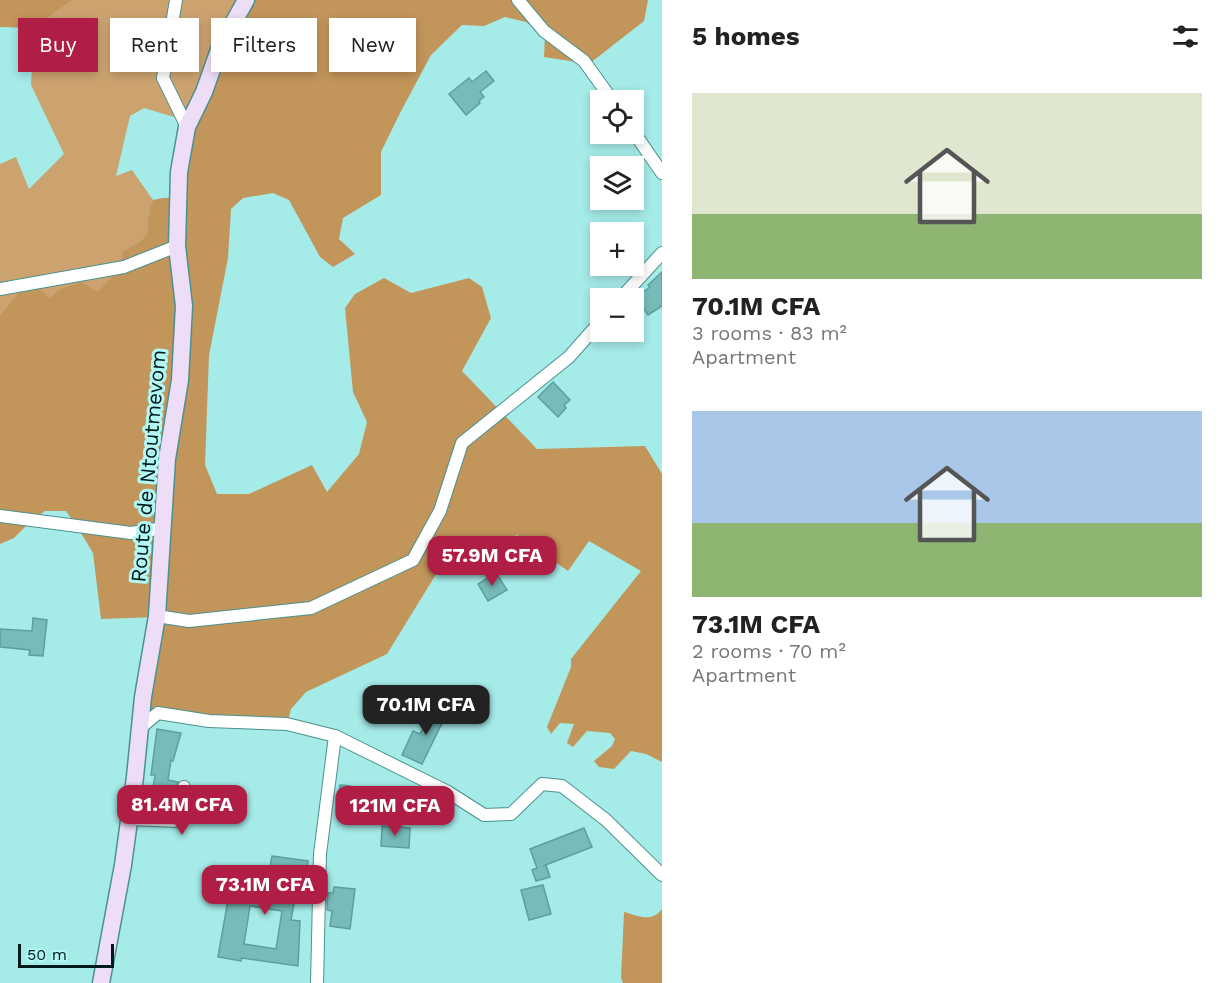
<!DOCTYPE html>
<html lang="en">
<head>
<meta charset="utf-8">
<style>
	body { margin:0; font-family:"Work Sans",sans-serif; background:#f2f2f2; color:#222; height:100vh; display:flex; flex-direction:column; font-size:22px; white-space:nowrap }
	* { box-sizing:border-box; margin:0 }
	p { font-size:20px; color:#767676 }
	.icon { flex:none; width:33px; height:33px; fill:none; stroke:currentColor; stroke-width:2; stroke-linecap:round; stroke-linejoin:round }
	.map { position:relative; flex:1; overflow:hidden }
	.details { display:flex; flex-direction:column; background:#fff; width:570px }
	.details>* { flex:none }
	.guide { position:absolute; left:18px; top:18px; width:554px; height:54px; display:flex; gap:12px }
	.fabs { position:absolute; left:590px; top:90px; display:grid; gap:12px }
	.fabs a { display:grid; place-items:center; width:54px; height:54px; border-radius:0px; background:#fff; box-shadow:0 3px 9px #0003; font-size:30px }
	.scale { position:absolute; left:18px; bottom:15px; width:96px; box-sizing:border-box; padding-left:6px; border:3px solid #001a1a; border-top:0; font-size:16px; line-height:21px; white-space:nowrap; color:#001a1a; -webkit-text-stroke:4px #b2f8f5; paint-order:stroke }
	.price { position:absolute; translate:-50% -51px; padding:0 14px; border-radius:12px; background:#b11e45; color:#fff; font-size:20px; line-height:39px; filter:drop-shadow(0 2px 3px #0008) }
	.price::after { content:''; position:absolute; left:50%; top:36px; width:18px; height:14px; margin-left:-9px; background:inherit; clip-path:polygon(0 0,100% 0,50% 100%) }
	.price.active { background:#222; color:#fff }
	ul { padding:0; list-style:none }
	li { display:grid; align-content:center; gap:12px; height:318px; padding:0 30px }
	li span { display:grid; place-items:center; height:186px; border-radius:0px; color:#555 }
	li>.icon { margin-inline-start:auto }
	span .icon { width:108px; height:108px; fill:#fffc; stroke-width:1 }
	li b { font-size:26px }
	h2 { display:flex; justify-content:space-between; align-items:center; height:72px; padding:0 30px; font-size:26px }
	.pill { padding:0 21px; border-radius:0px; background:#fff; box-shadow:0 3px 9px #0003; font-size:21px; line-height:54px }
	.pill.active { background:#b11e45; color:#fff }
	main { display:flex; flex:1; min-height:0 }
	.map>svg:first-child { display:block }
	.green { fill:#cca36f }
	.forest { fill:#c2955b }
	.building { fill:#77bcb9; stroke:#5ba09d; stroke-width:1.5; fill-rule:evenodd }
	.lines { fill:none; stroke-linecap:round; stroke-linejoin:round }
	.street-casing { stroke:#4c918e; stroke-width:14 }
	.secondary-casing { stroke:#4c918e; stroke-width:19 }
	.street { stroke:#fff; stroke-width:12 }
	.secondary { stroke:#edddf6; stroke-width:16 }
	.labels { text-anchor:middle; dominant-baseline:central; stroke-width:6; stroke-linejoin:round; paint-order:stroke }
	.street-label { font-size:21px; fill:#001a1a; stroke:#b2f8f5 }
</style>
</head>
<body>
<main>
<div class="map">
<svg width="662" height="983" viewBox="0 0 662 983">
	<rect width="100%" height="100%" fill="#a5ebe8"/>
	<path class="green" d="M73,0H246L187,127L174,117L144,108L130,116L116,176L132,170L153,200C139,231 163,232 122,251L120,267L98,293L10,304L0,315V164L16,157L29,189L64,154L31,85L34,28Z"/>
	<g class="forest">
		<path d="M0,0H73L34,28L0,27Z"/>
		<path d="M246,0H648L644,21L589,64L544,57L545,34L526,22L505,17L484,26L462,25L431,55L400,113L381,152V195L343,218L339,239L355,254L333,267L320,257L289,200L273,193L243,198L231,209L228,258L209,355L205,465L217,494H249L312,465L327,492L359,454L367,422L353,392L345,308L355,294L384,278L411,293L469,278L482,287L491,318L462,371L537,449L645,446L662,474V762L646,754L631,751L614,769L599,767L594,761L612,746L615,739L610,733L587,731L573,747L567,743L574,724L560,723L551,734L547,727L571,667V659L641,571L589,541L568,571L517,535L438,571L387,654L306,692L291,709L287,724L158,713L140,728L156,617L101,619L93,553L78,528L66,511H45L31,521L14,538L0,544V315L23,288L34,284L50,298L60,289L81,282L98,292L120,267L122,251C163,232 139,231 153,200L163,198H178L187,127Z"/>
		<path d="M662,909V983H623L621,978L624,912C639,916 651,923 662,909Z"/>
	</g>
	<g class="building">
		<path d="M486,71L494,81L480,92L484,97L479,101L480,103L466,115L449,94L469,78L472,82Z"/>
		<path d="M662,272V306L648,315L636,297L650,287L648,285Z"/>
		<path d="M553,382L570,400L564,405L566,408L558,417L538,397Z"/>
		<path d="M496,573L507,590L488,601L478,584Z"/>
		<path d="M33,618L47,620L43,656L29,655L30,650L0,647V629L32,631Z"/>
		<path d="M436,703L449,709L422,764L402,755L413,731L420,734Z"/>
		<path d="M157,729L181,733L173,761L171,760L168,780L178,782L171,812L150,809L155,775H151Z"/>
		<path d="M340,785L350,786L347,804L337,803Z"/>
		<path d="M195,792L210,797L202,816L188,810Z"/>
		<path d="M382,826L410,828L409,848L381,846Z"/>
		<path d="M584,828L592,847L543,866L546,865L550,877L536,881L532,870L537,868L530,849Z"/>
		<path d="M272,856L308,861L304,887H301L300,892H296L291,920L300,921L298,966L242,958L241,961L218,957L230,888L253,891L255,876L268,878ZM250,906L282,911L276,949L244,944Z"/>
		<path d="M543,885L551,914L529,920L521,890Z"/>
		<path d="M334,887L355,889L350,929L330,926L332,911L327,910V901L328,893H333Z"/>
	</g>
	<g class="lines">
		<g class="street-casing">
			<g id="street">
				<path d="M176,0L163,78L187,127"/>
				<path d="M518,0L544,31L584,61L612,100"/>
				<path d="M633,131L662,173"/>
				<path d="M0,289L124,267L177,246"/>
				<path d="M621,298L662,253"/>
				<path d="M0,516L131,533L164,528"/>
				<path d="M157,616L189,621L311,608L413,560L440,511L462,443L569,357L600,322"/>
				<path d="M140,728L158,713L209,721L287,724L335,736L448,792L484,815L511,814L542,784L562,786L606,820L662,875"/>
				<path d="M129,819L178,821L184,787"/>
				<path d="M317,983L320,854L335,736"/>
			</g>
		</g>
		<g class="secondary-casing">
			<path id="secondary" d="M101,983L123,865L135,777L143,697L157,616L167,459L180,380L184,306L177,246L179,172L187,127L204,92L220,47L246,0"/>
		</g>
		<use href="#street" class="street"/>
		<use href="#secondary" class="secondary"/>
	</g>
	<g class="labels">
		<g class="street-label">
			<text transform="translate(148 466) rotate(-85)">Route de Ntoutmevom</text>
		</g>
	</g>
</svg>
<div class="fabs">
<a><svg class="icon" aria-label="locate" viewBox="0 0 24 24"><circle cx="12" cy="12" r="6"/><path d="M12 2v4M12 18v4M2 12h4M18 12h4"/></svg></a>
<a><svg class="icon" aria-label="layers" viewBox="0 0 24 24"><path d="M12 4l9 5-9 5-9-5zM3 14l9 5 9-5"/></svg></a>
<a>+</a>
<a>−</a>
</div>
<div class="scale">50 m</div>
<b class="price" style="left:492px;top:587px">57.9M CFA</b>
<b class="price active" style="left:426px;top:736px">70.1M CFA</b>
<b class="price" style="left:182px;top:836px">81.4M CFA</b>
<b class="price" style="left:395px;top:837px">121M CFA</b>
<b class="price" style="left:265px;top:916px">73.1M CFA</b>
<div class="guide">
<a class="pill active">Buy</a>
<a class="pill">Rent</a>
<a class="pill">Filters</a>
<a class="pill">New</a>
</div>
</div>
<section class="details">
<h2>5 homes<svg class="icon" aria-label="filters" viewBox="0 0 24 24"><path d="M4 7h16M4 17h16"/><circle cx="9" cy="7" r="2"/><circle cx="15" cy="17" r="2"/></svg></h2>
<ul>
<li><span style="background:linear-gradient(#dfe7d0 65%,#8fb573 0)"><svg class="icon" aria-label="home" viewBox="0 0 24 24"><path d="M3 11l9-7 9 7M6 9v11h12V9"/></svg></span><div><b>70.1M CFA</b><p>3 rooms · 83 m²</p><p>Apartment</p></div></li>
<li><span style="background:linear-gradient(#a9c7e8 60%,#8fb573 0)"><svg class="icon" aria-label="home" viewBox="0 0 24 24"><path d="M3 11l9-7 9 7M6 9v11h12V9"/></svg></span><div><b>73.1M CFA</b><p>2 rooms · 70 m²</p><p>Apartment</p></div></li>
</ul>
</section>
</main>
</body>
</html>
